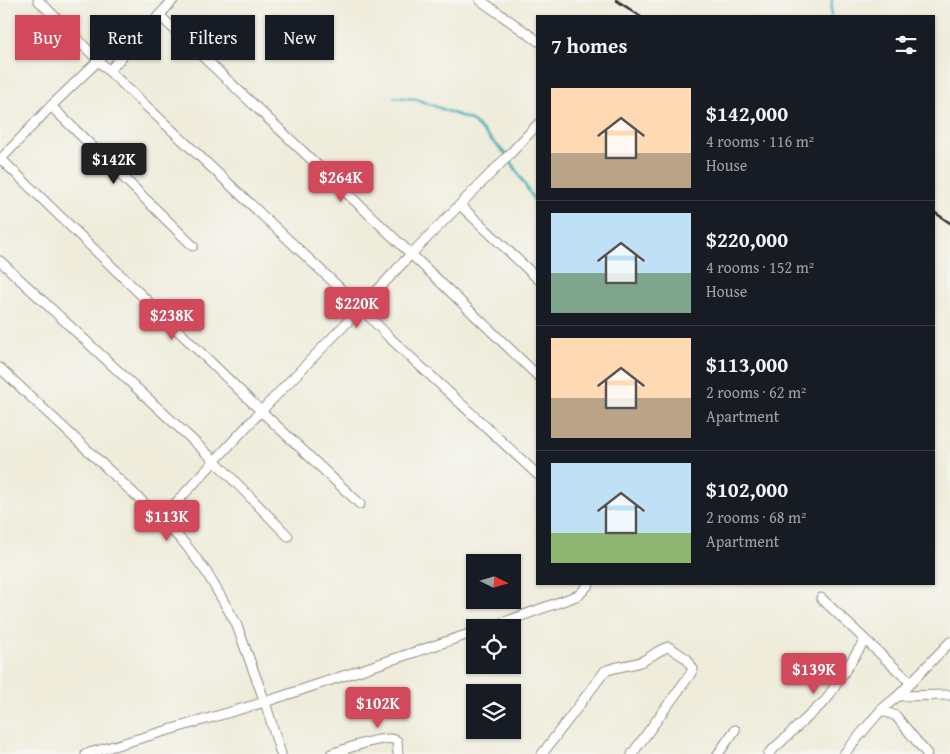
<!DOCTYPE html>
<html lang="en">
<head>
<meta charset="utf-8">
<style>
	body { margin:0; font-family:"Gentium Book Plus",serif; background:#20242c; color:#f1f3f6; height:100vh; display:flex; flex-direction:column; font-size:19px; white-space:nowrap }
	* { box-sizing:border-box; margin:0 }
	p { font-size:16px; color:#9ea1a6 }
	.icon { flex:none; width:28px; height:28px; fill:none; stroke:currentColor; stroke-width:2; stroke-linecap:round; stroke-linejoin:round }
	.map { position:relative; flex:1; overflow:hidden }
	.details { position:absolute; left:536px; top:15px; width:399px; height:570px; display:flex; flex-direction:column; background:#171b24; border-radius:0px; box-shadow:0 1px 4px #0004 }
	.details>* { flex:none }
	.guide { position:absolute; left:15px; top:15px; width:446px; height:45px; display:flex; gap:10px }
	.needle { width:32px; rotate:95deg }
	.controls { position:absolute; left:466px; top:554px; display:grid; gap:10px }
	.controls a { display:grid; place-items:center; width:55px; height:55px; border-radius:0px; background:#171b24; box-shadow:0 1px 4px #0004; font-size:25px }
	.price { position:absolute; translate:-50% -42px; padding:0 11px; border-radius:5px; background:#d1495b; color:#fff; font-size:16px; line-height:32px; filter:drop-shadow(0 1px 2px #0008) }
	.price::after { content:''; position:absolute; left:50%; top:30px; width:15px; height:11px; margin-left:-8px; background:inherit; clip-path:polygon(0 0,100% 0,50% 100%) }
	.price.selected { background:#222; color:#fff }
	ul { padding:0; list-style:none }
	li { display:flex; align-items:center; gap:15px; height:125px; padding:0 15px }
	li+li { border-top:1px solid #363941 }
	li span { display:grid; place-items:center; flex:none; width:140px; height:100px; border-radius:0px; color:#555 }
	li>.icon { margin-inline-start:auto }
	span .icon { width:60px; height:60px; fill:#fffc; stroke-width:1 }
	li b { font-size:21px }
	h2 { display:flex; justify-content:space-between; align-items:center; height:60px; padding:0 15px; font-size:21px }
	.tag { padding:0 18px; border-radius:0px; background:#171b24; box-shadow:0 1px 4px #0004; font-size:18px; line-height:45px }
	.tag.selected { background:#d1495b; color:#fff }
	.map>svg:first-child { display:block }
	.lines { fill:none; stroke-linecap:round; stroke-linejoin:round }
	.stream { stroke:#40b0b9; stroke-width:2.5 }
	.minor-casing { stroke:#8d8c83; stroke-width:11 }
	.minor { stroke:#fff; stroke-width:9 }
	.rail { stroke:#2b2b2b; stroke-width:2.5 }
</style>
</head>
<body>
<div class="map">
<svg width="950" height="754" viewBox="0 0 950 754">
	<rect width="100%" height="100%" fill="#f6f6f2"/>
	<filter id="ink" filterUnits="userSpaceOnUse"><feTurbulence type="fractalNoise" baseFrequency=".02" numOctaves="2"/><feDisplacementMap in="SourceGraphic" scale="10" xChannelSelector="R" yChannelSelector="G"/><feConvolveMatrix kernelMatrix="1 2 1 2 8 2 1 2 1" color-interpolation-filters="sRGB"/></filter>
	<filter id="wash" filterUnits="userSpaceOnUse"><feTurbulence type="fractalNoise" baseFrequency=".0096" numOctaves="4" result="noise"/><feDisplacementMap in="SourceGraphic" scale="20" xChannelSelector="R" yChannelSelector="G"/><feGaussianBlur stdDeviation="1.12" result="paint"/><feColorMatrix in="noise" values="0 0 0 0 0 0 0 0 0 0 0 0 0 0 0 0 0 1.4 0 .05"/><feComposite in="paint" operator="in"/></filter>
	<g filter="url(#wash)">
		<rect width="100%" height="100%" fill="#efecdb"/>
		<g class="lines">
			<g class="stream">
				<path d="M831,16L832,0"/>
				<path d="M394,97L416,99L471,120L508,156L538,207"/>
			</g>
		</g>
	</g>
	<g filter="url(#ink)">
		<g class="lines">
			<g class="minor-casing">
				<g id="minor">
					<path d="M38,0L109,71L361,308L390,338L538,475"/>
					<path d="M480,0L538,41"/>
					<path d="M159,15L411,254L538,376"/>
					<path d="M109,71L173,0"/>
					<path d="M51,106L193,246"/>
					<path d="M1,159L261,411L360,504"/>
					<path d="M0,160L51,106L99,60"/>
					<path d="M460,205L538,279"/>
					<path d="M0,261L215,461L288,536"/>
					<path d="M0,368L161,519L186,545L207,573L236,623L265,702L281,754"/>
					<path d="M161,519L261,411L361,308L411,254L508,156L538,124"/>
					<path d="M821,598L911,683"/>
					<path d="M488,628L579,595L589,584"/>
					<path d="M898,696L950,695"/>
					<path d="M881,710L896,716L927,754"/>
					<path d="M86,754L265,702L475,632"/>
					<path d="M331,754C343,750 388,733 397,741L398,754"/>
					<path d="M542,754L605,671C617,666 628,666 640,662C651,658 658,649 669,647L687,659L693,669L689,676L632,754"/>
					<path d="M718,754L735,730"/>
					<path d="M768,754L826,700L865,640"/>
					<path d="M844,754L881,710L898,696L950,642"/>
				</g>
			</g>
			<use href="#minor" class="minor"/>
			<g class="rail">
				<path d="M616,0L640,16"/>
				<path d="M934,212L950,223"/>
			</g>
		</g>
	</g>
</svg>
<div class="controls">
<a><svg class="needle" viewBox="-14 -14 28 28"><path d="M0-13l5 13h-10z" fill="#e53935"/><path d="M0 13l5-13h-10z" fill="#9ea1a6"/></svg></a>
<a><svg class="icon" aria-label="locate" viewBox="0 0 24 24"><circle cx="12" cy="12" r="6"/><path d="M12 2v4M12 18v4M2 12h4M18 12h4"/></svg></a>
<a><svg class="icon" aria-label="layers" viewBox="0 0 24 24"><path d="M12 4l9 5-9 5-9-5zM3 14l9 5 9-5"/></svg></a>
</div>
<b class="price selected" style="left:114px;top:185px">$142K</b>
<b class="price" style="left:341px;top:203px">$264K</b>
<b class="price" style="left:357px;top:329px">$220K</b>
<b class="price" style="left:172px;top:341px">$238K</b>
<b class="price" style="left:167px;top:542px">$113K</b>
<b class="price" style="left:814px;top:695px">$139K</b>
<b class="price" style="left:378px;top:729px">$102K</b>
<div class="guide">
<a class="tag selected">Buy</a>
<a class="tag">Rent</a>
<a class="tag">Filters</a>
<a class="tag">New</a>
</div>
<section class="details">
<h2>7 homes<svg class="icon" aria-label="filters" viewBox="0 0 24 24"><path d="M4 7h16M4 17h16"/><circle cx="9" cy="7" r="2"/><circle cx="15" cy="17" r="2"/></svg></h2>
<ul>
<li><span style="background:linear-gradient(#ffd9b3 65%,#b9a48a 0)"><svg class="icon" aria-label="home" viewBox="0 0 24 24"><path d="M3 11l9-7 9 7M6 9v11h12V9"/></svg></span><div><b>$142,000</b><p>4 rooms · 116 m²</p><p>House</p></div></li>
<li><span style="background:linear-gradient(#bfe0f5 60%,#7fa58c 0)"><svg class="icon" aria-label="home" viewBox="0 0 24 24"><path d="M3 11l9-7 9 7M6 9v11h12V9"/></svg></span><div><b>$220,000</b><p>4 rooms · 152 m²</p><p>House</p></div></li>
<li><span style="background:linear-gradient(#ffd9b3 60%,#b9a48a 0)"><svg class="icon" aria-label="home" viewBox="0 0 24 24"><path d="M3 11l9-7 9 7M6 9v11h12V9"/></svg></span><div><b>$113,000</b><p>2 rooms · 62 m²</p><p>Apartment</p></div></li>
<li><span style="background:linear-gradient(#bfe0f5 70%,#8fb573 0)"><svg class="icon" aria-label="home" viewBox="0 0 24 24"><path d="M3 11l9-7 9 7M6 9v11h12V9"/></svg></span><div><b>$102,000</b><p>2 rooms · 68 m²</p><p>Apartment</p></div></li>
</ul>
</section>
</div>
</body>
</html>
